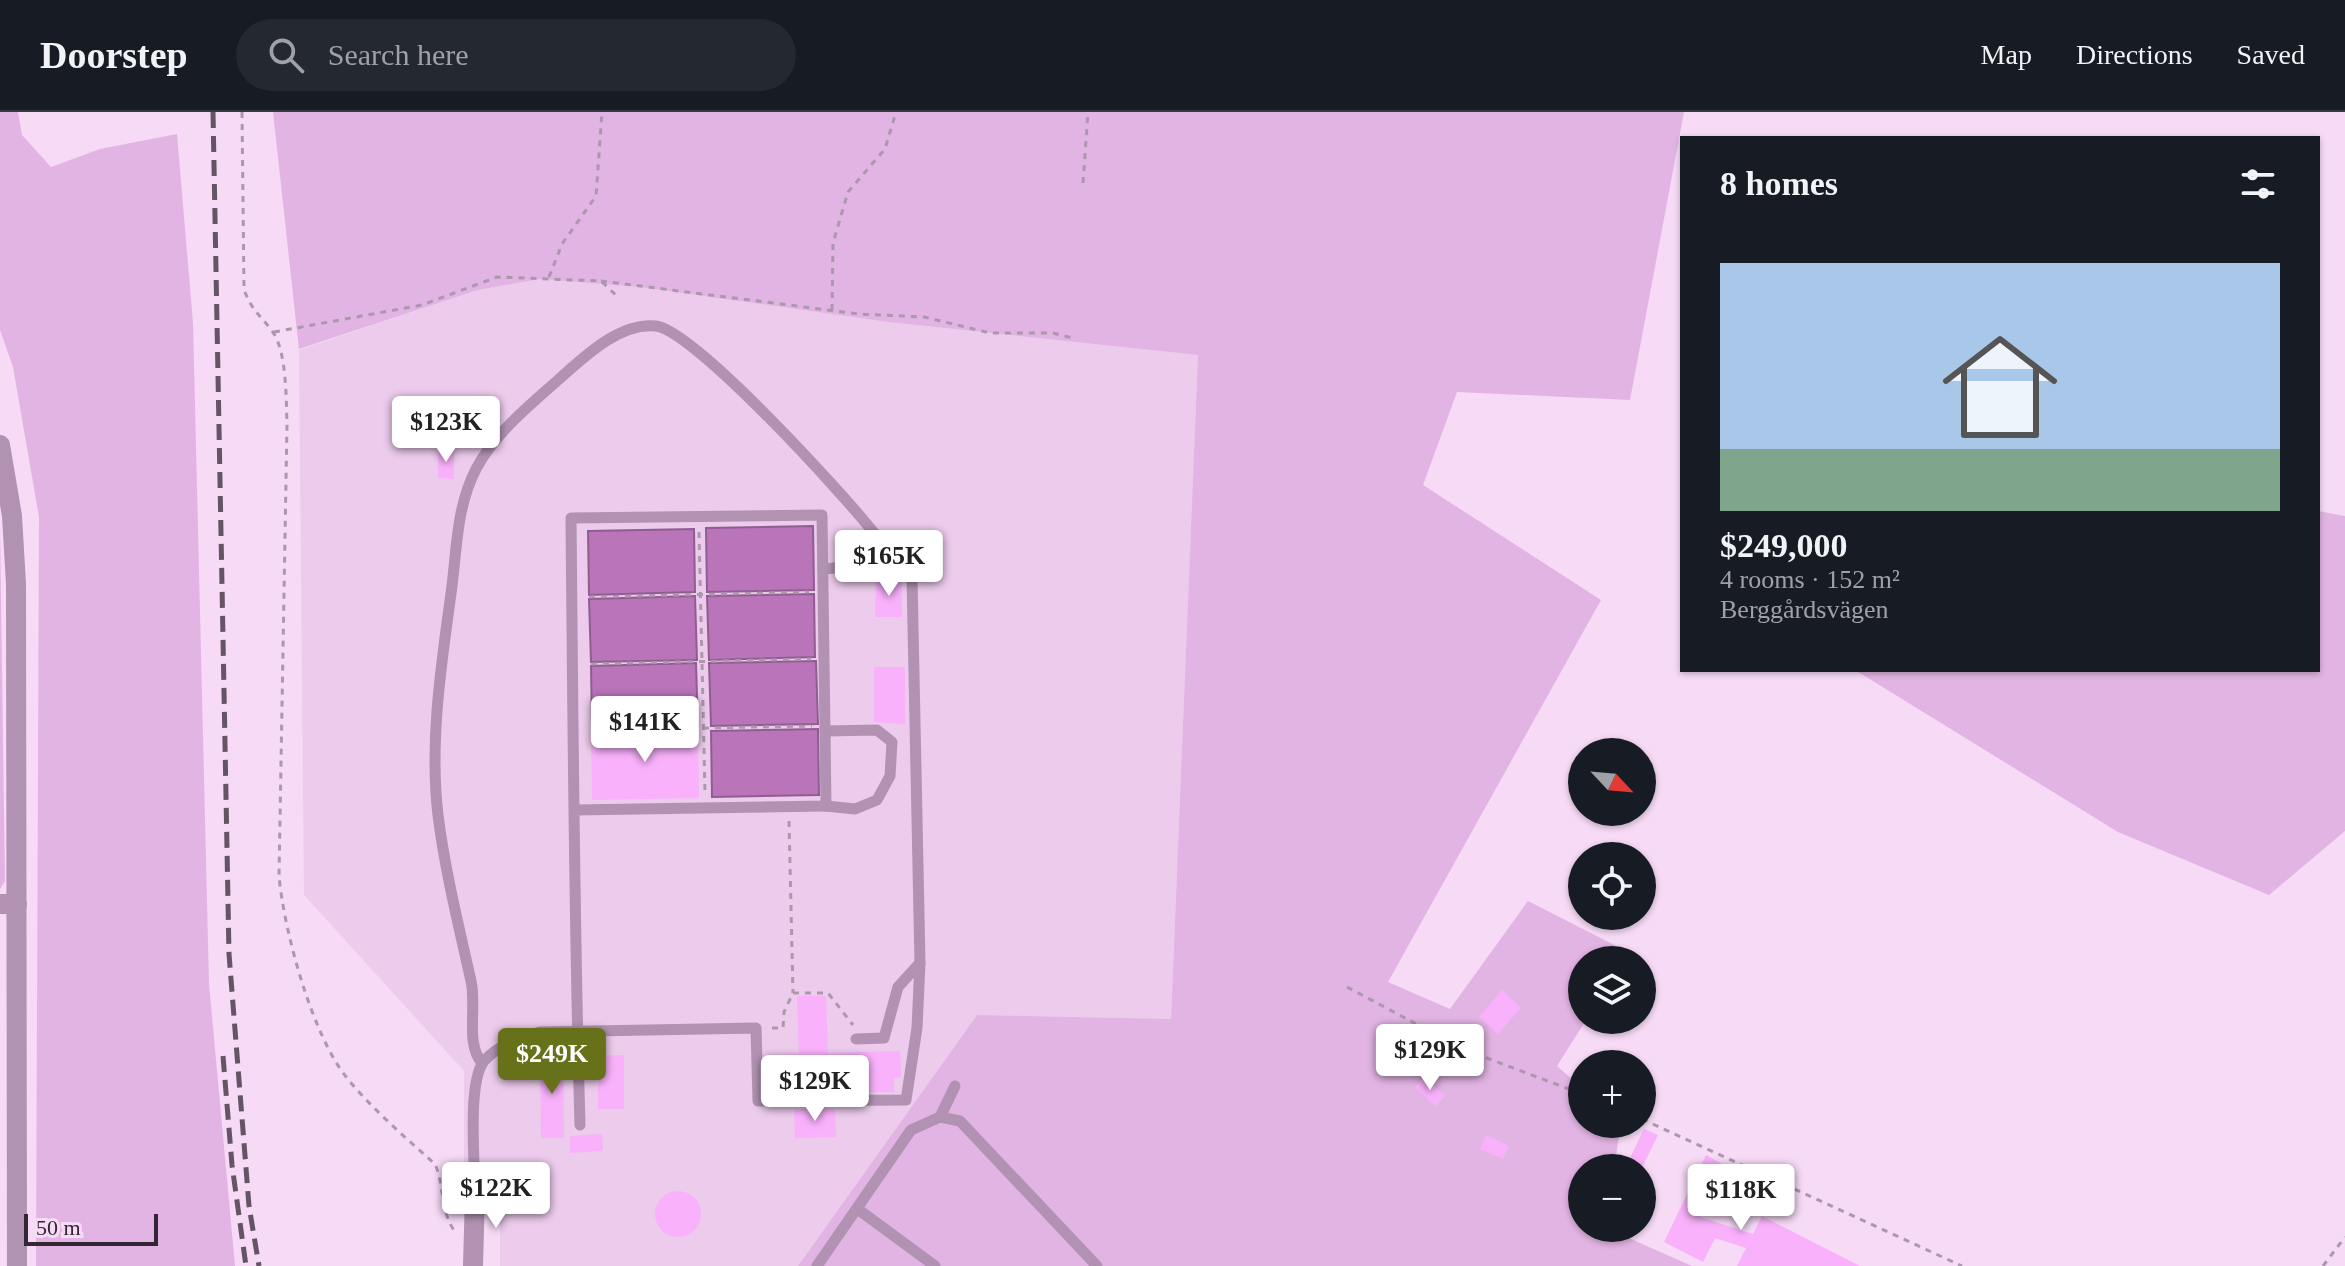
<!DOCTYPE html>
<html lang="en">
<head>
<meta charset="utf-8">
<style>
	body { margin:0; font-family:"Times New Roman",serif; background:#242831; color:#f1f3f6; height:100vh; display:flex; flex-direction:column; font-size:30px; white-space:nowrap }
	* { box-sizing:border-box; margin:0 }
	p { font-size:26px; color:#9ea1a6 }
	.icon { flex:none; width:44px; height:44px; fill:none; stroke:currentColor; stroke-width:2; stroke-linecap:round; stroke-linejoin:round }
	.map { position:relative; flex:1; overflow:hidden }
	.drawer { position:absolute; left:1680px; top:24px; width:640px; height:536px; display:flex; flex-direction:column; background:#171b24; border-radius:0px; box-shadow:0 2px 6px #0004 }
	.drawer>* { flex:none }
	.needle { width:52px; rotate:116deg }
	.tools { position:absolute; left:1568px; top:626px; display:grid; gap:16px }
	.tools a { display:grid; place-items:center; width:88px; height:88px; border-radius:50%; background:#171b24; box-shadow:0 2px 6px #0004; font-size:40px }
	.scale { position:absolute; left:24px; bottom:20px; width:134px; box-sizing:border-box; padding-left:8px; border:4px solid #322732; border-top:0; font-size:22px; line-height:28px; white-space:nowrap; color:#322732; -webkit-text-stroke:6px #f6daf6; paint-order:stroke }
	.price { position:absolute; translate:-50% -68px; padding:0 18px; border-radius:8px; background:#fff; color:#222; font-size:26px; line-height:52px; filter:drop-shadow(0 2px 4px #0008) }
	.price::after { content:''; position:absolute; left:50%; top:48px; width:24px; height:18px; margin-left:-12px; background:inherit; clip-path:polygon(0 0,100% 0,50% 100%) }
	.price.current { background:#67711a; color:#fff }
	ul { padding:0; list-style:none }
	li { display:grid; align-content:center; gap:16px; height:424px; padding:0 40px }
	li span { display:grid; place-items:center; height:248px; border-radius:0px; color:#555 }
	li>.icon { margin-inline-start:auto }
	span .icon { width:144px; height:144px; fill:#fffc; stroke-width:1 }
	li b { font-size:34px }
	h2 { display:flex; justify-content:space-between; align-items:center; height:96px; padding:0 40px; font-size:34px }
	header { display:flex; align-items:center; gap:48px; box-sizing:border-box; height:112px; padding:0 40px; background:#171b24; border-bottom:2px solid #363941 }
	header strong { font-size:38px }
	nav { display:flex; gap:44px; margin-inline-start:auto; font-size:28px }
	.search { width:560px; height:72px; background:#242831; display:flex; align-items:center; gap:20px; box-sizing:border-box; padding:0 28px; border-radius:44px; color:#9ea1a6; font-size:30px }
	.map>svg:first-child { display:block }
	.built { fill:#eccbec }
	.green { fill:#e2b4e3 }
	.water { fill:#b974ba; stroke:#905d91; stroke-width:2 }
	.building { fill:#f9b1fb }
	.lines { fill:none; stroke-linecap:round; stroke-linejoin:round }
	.path { stroke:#ad97ad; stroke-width:3; stroke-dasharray:6 6; stroke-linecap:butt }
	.service { stroke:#b192b2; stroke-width:11 }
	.minor { stroke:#b192b2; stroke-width:20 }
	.tertiary { stroke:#b192b2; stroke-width:20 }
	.rail { stroke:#645464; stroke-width:5; stroke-dasharray:16 8; stroke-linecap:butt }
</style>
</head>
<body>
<header>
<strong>Doorstep</strong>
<div class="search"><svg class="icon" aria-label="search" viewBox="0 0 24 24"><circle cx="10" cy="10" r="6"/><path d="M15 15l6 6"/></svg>Search here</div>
<nav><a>Map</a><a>Directions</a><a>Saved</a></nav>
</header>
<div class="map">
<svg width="2345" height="1154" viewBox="0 0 2345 1154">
	<rect width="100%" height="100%" fill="#f6daf6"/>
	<path class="built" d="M540,167L639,175L888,210L1198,243L1171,907L977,903L798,1154H500V1082L464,1080V959L304,783L299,238L478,178Z"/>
	<g class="green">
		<path d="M0,0H18L22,23L51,55L100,37L177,22L193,211L209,872L235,1154H36L39,405L13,255L0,218Z"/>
		<path d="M273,0H1684L1630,288L1457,280L1423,373L1601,488L1388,870L1450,897L1528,789L1630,841L1625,848H1582V908H1586L1557,954L1582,976V1012H1621L1614,1056H1582V1116H1606L1692,1154H798L977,903L1171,907L1198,243L888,210L639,175L540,167L478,178L299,237Z"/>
		<path d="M2318,399L2345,404V719L2269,783L2118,720L1855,558H2318Z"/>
		<path d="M0,416L5,769L0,777Z"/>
	</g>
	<g class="water">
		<path d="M813,414L814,478L707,480L706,416Z"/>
		<path d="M694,417L695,480L589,483L588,419Z"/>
		<path d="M814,482L815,545L709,548L707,484Z"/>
		<path d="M695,484L697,548L591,550L589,487Z"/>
		<path d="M816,549L818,612L711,614L709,551Z"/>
		<path d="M696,551L698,615L592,617L591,554Z"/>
		<path d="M818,617L819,683L712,685L711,619Z"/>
	</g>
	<g class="building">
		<path d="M438,338L454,339V367L438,366Z"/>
		<path d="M876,466H902V505H875Z"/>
		<path d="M874,555H905V612L874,610Z"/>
		<path d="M698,617L699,686L592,688L591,619Z"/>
		<path d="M1502,878L1521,896L1498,922L1479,905Z"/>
		<path d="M797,884H826L828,941L900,939L901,965L894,966V980H768L767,943L799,942Z"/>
		<path d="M540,943H563L564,1026H541Z"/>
		<path d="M624,943V997H598V944Z"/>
		<path d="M1424,965L1445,984L1435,994L1415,975Z"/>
		<path d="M794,997H835L836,1025L795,1026Z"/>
		<path d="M1644,1017L1658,1023L1642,1056H1625Z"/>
		<path d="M602,1022L603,1039L570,1041V1024Z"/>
		<path d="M1486,1023L1509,1034L1503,1047L1480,1037Z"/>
		<path d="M1706,1043L1726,1054L1700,1105L1753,1122L1762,1104L1860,1154H1737L1746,1136L1715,1126L1703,1150L1664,1130Z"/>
		<circle cx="678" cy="1102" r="23"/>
	</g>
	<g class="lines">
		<g class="path">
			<path d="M242,0L244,178C254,202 258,200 272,219C287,238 286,288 287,312L279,764C284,819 312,923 347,966C373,998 405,1025 435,1052C444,1072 441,1101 454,1118"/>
			<path d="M1083,71L1088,0"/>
			<path d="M549,165L562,132L596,84L602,0"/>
			<path d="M601,169L859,202L924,205L990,221H1053L1076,227"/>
			<path d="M832,198L833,131L848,80L885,37L896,0"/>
			<path d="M274,220L422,193L497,165L601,169L619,186"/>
			<path d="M699,420L705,681"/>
			<path d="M589,485L809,480"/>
			<path d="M591,552L811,547"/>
			<path d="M703,616L812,614"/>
			<path d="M789,709L793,881"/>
			<path d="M1347,875L1463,937L1582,982"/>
			<path d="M772,916H783L784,900L793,881H828L853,913"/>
			<path d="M1642,1007L1962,1154"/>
			<path d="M2323,1154L2345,1125"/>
		</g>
		<g class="service">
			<path d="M825,619L877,618L892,630L890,664L877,688L855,697L826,694"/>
			<path d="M574,698L826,694L822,403L571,406C573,608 574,811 580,1013"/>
			<path d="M856,927L884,926L898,875L920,851"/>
			<path d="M482,951C465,931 477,895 471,869C459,815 445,759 438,703C429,628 442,548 452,474C457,433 457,394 476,357C495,321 529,294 558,268C583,246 619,210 656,214C695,219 845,384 874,421C860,447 853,456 823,457"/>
			<path d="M940,1005L955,974"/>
			<path d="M475,1082C475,1053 467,970 484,949C498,933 520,926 540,920L756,916L758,989L906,988L917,916L920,851L912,466L904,449L874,421"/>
			<path d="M859,1098L935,1154"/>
			<path d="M817,1154L911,1018L940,1005L960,1009L1097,1154"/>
		</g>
		<g class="minor">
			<path d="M0,792H17"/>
			<path d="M473,1154L475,1082"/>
		</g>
		<path class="tertiary" d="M0,333L12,404L16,472L17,1154"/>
		<g class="rail">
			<path d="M213,0L229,842L249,1094L259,1154"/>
			<path d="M223,944L232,1053L246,1154"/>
		</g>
	</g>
</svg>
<div class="tools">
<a><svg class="needle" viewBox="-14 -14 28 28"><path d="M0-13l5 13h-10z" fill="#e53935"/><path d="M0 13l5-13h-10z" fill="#9ea1a6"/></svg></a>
<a><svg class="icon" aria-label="locate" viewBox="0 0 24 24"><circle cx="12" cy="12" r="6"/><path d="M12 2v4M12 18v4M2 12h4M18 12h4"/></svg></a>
<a><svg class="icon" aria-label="layers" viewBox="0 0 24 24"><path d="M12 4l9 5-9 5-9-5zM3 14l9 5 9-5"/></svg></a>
<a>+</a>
<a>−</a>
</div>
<div class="scale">50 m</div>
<b class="price" style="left:446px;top:352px">$123K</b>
<b class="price" style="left:889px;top:486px">$165K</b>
<b class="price" style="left:645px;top:652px">$141K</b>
<b class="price" style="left:1430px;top:980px">$129K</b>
<b class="price current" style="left:552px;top:984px">$249K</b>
<b class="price" style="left:815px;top:1011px">$129K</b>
<b class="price" style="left:496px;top:1118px">$122K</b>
<b class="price" style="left:1741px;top:1120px">$118K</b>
<section class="drawer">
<h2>8 homes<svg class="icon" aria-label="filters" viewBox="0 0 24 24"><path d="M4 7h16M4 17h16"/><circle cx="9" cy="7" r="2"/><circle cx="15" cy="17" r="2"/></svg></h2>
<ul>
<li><span style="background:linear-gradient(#a9c7e8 75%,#7fa58c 0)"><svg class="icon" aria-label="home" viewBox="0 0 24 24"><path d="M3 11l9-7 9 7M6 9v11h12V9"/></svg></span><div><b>$249,000</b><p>4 rooms · 152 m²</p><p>Berggårdsvägen</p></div></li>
</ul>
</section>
</div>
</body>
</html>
